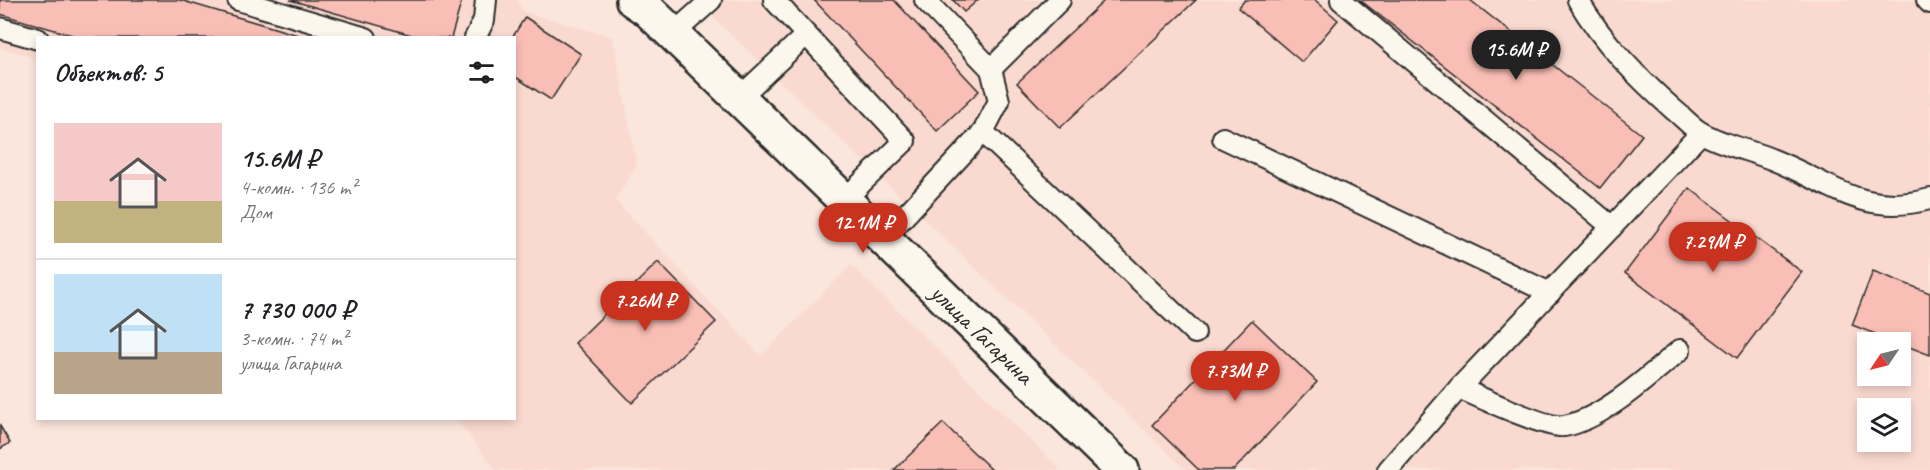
<!DOCTYPE html>
<html lang="ru">
<head>
<meta charset="utf-8">
<style>
	body { margin:0; font-family:Caveat,sans-serif; background:#f6f6f6; color:#202124; height:100vh; display:flex; flex-direction:column; font-size:22px; white-space:nowrap }
	* { box-sizing:border-box; margin:0 }
	p { font-size:20px; color:#757577 }
	.icon { flex:none; width:33px; height:33px; fill:none; stroke:currentColor; stroke-width:2; stroke-linecap:round; stroke-linejoin:round }
	.map { position:relative; flex:1; overflow:hidden }
	.sheet { position:absolute; left:36px; top:36px; width:480px; height:384px; display:flex; flex-direction:column; background:#fff; border-radius:0px; box-shadow:0 3px 9px #0003 }
	.sheet>* { flex:none }
	.needle { width:39px; rotate:235deg }
	.fabs { position:absolute; left:1857px; top:332px; display:grid; gap:12px }
	.fabs a { display:grid; place-items:center; width:54px; height:54px; border-radius:0px; background:#fff; box-shadow:0 3px 9px #0003; font-size:30px }
	.price { position:absolute; translate:-50% -51px; padding:0 14px; border-radius:21px; background:#c8321e; color:#fff; font-size:20px; line-height:39px; filter:drop-shadow(0 2px 3px #0008) }
	.price::after { content:''; position:absolute; left:50%; top:36px; width:18px; height:14px; margin-left:-9px; background:inherit; clip-path:polygon(0 0,100% 0,50% 100%) }
	.price.selected { background:#222; color:#fff }
	ul { padding:0; list-style:none }
	li { display:flex; align-items:center; gap:18px; height:150px; padding:0 18px }
	li+li { border-top:2px solid #e0e0e0 }
	li span { display:grid; place-items:center; flex:none; width:168px; height:120px; border-radius:0px; color:#555 }
	li>.icon { margin-inline-start:auto }
	span .icon { width:72px; height:72px; fill:#fffc; stroke-width:1 }
	li b { font-size:26px }
	h2 { display:flex; justify-content:space-between; align-items:center; height:72px; padding:0 18px; font-size:26px }
	.map>svg:first-child { display:block }
	.built { fill:#fadad0; fill-rule:evenodd }
	.building { fill:#f9beb5; stroke:#2b2b2b; stroke-width:1.5 }
	.lines { fill:none; stroke-linecap:round; stroke-linejoin:round }
	.lane-casing { stroke:#2b2b2b; stroke-width:24 }
	.secondary-casing { stroke:#2b2b2b; stroke-width:38 }
	.lane { stroke:#fbf7ec; stroke-width:20 }
	.secondary { stroke:#fbf7ec; stroke-width:33 }
	.labels { text-anchor:middle; dominant-baseline:central; stroke-width:4.5; stroke-linejoin:round; paint-order:stroke }
	.street-label { font-size:26px; fill:#2b2b2b; stroke:#fbf7ec }
</style>
</head>
<body>
<div class="map">
<svg width="1930" height="470" viewBox="0 0 1930 470">
	<rect width="100%" height="100%" fill="#fae6dc"/>
	<filter id="ink" filterUnits="userSpaceOnUse"><feTurbulence type="fractalNoise" baseFrequency=".0167" numOctaves="2"/><feDisplacementMap in="SourceGraphic" scale="12" xChannelSelector="R" yChannelSelector="G"/><feConvolveMatrix kernelMatrix="1 2 1 2 8 2 1 2 1" color-interpolation-filters="sRGB"/></filter>
	<g filter="url(#ink)">
		<g class="built">
			<path d="M0,0H517L524,12L613,37L637,165L615,200L761,356L851,265L1061,470H496L456,419L514,418V38H38L37,59L0,47Z"/>
			<path d="M695,0H1930V470H1186ZM1868,342H1900V375H1868ZM1868,408H1900V441H1868Z"/>
		</g>
		<g class="building">
			<path d="M0,0H180L308,38H82L0,14Z"/>
			<path d="M290,0H462L451,38H422Z"/>
			<path d="M814,0H894L979,91L937,131Z"/>
			<path d="M953,0H978L964,12Z"/>
			<path d="M1105,0H1196L1060,128L1017,83Z"/>
			<path d="M1245,0H1315L1338,20L1302,62L1238,8Z"/>
			<path d="M1360,0H1470L1642,135L1600,188Z"/>
			<path d="M525,17L581,54L551,100L514,76V38H512Z"/>
			<path d="M1689,188L1802,272L1737,358L1625,273Z"/>
			<path d="M658,262L716,322L632,403L575,343Z"/>
			<path d="M1873,271L1930,293V355L1852,325Z"/>
			<path d="M1252,320L1317,382L1234,470H1199L1152,425Z"/>
			<path d="M943,423L992,470H894Z"/>
			<path d="M0,426L10,443L0,449Z"/>
		</g>
		<g class="lines">
			<g class="lane-casing">
				<g id="lane">
					<path d="M238,0L366,38"/>
					<path d="M774,0L905,141L844,200"/>
					<path d="M1341,0L1612,227"/>
					<path d="M1578,0C1603,43 1637,77 1674,110C1683,117 1692,128 1702,133C1723,145 1749,150 1771,159C1831,182 1861,217 1930,199"/>
					<path d="M1927,0L1930,3"/>
					<path d="M0,28L38,39"/>
					<path d="M673,34L711,0"/>
					<path d="M475,38L484,20L486,0"/>
					<path d="M991,69L1060,0"/>
					<path d="M739,98L806,35"/>
					<path d="M983,132L1195,333"/>
					<path d="M1223,138L1550,293"/>
					<path d="M884,238L983,132L999,101L991,69L925,0"/>
					<path d="M1459,388L1701,133"/>
					<path d="M1388,470L1459,388C1477,396 1548,429 1564,426C1602,420 1650,375 1680,350"/>
				</g>
			</g>
			<g class="secondary-casing">
				<path id="secondary" d="M633,0L648,10L673,34L1122,470"/>
			</g>
			<use href="#lane" class="lane"/>
			<use href="#secondary" class="secondary"/>
		</g>
	</g>
	<g class="labels">
		<g class="street-label">
			<text transform="translate(982 334) rotate(44)">улица Гагарина</text>
		</g>
	</g>
</svg>
<div class="fabs">
<a><svg class="needle" viewBox="-14 -14 28 28"><path d="M0-13l5 13h-10z" fill="#e53935"/><path d="M0 13l5-13h-10z" fill="#757577"/></svg></a>
<a><svg class="icon" aria-label="layers" viewBox="0 0 24 24"><path d="M12 4l9 5-9 5-9-5zM3 14l9 5 9-5"/></svg></a>
</div>
<b class="price selected" style="left:1516px;top:81px">15.6M ₽</b>
<b class="price" style="left:863px;top:254px">12.1M ₽</b>
<b class="price" style="left:1713px;top:273px">7.29M ₽</b>
<b class="price" style="left:645px;top:332px">7.26M ₽</b>
<b class="price" style="left:1235px;top:402px">7.73M ₽</b>
<section class="sheet">
<h2>Объектов: 5<svg class="icon" aria-label="filters" viewBox="0 0 24 24"><path d="M4 7h16M4 17h16"/><circle cx="9" cy="7" r="2"/><circle cx="15" cy="17" r="2"/></svg></h2>
<ul>
<li><span style="background:linear-gradient(#f6c9c9 65%,#c2b280 0)"><svg class="icon" aria-label="home" viewBox="0 0 24 24"><path d="M3 11l9-7 9 7M6 9v11h12V9"/></svg></span><div><b>15.6M ₽</b><p>4-комн. · 136 m²</p><p>Дом</p></div></li>
<li><span style="background:linear-gradient(#bfe0f5 65%,#b9a48a 0)"><svg class="icon" aria-label="home" viewBox="0 0 24 24"><path d="M3 11l9-7 9 7M6 9v11h12V9"/></svg></span><div><b>7 730 000 ₽</b><p>3-комн. · 74 m²</p><p>улица Гагарина</p></div></li>
</ul>
</section>
</div>
</body>
</html>
